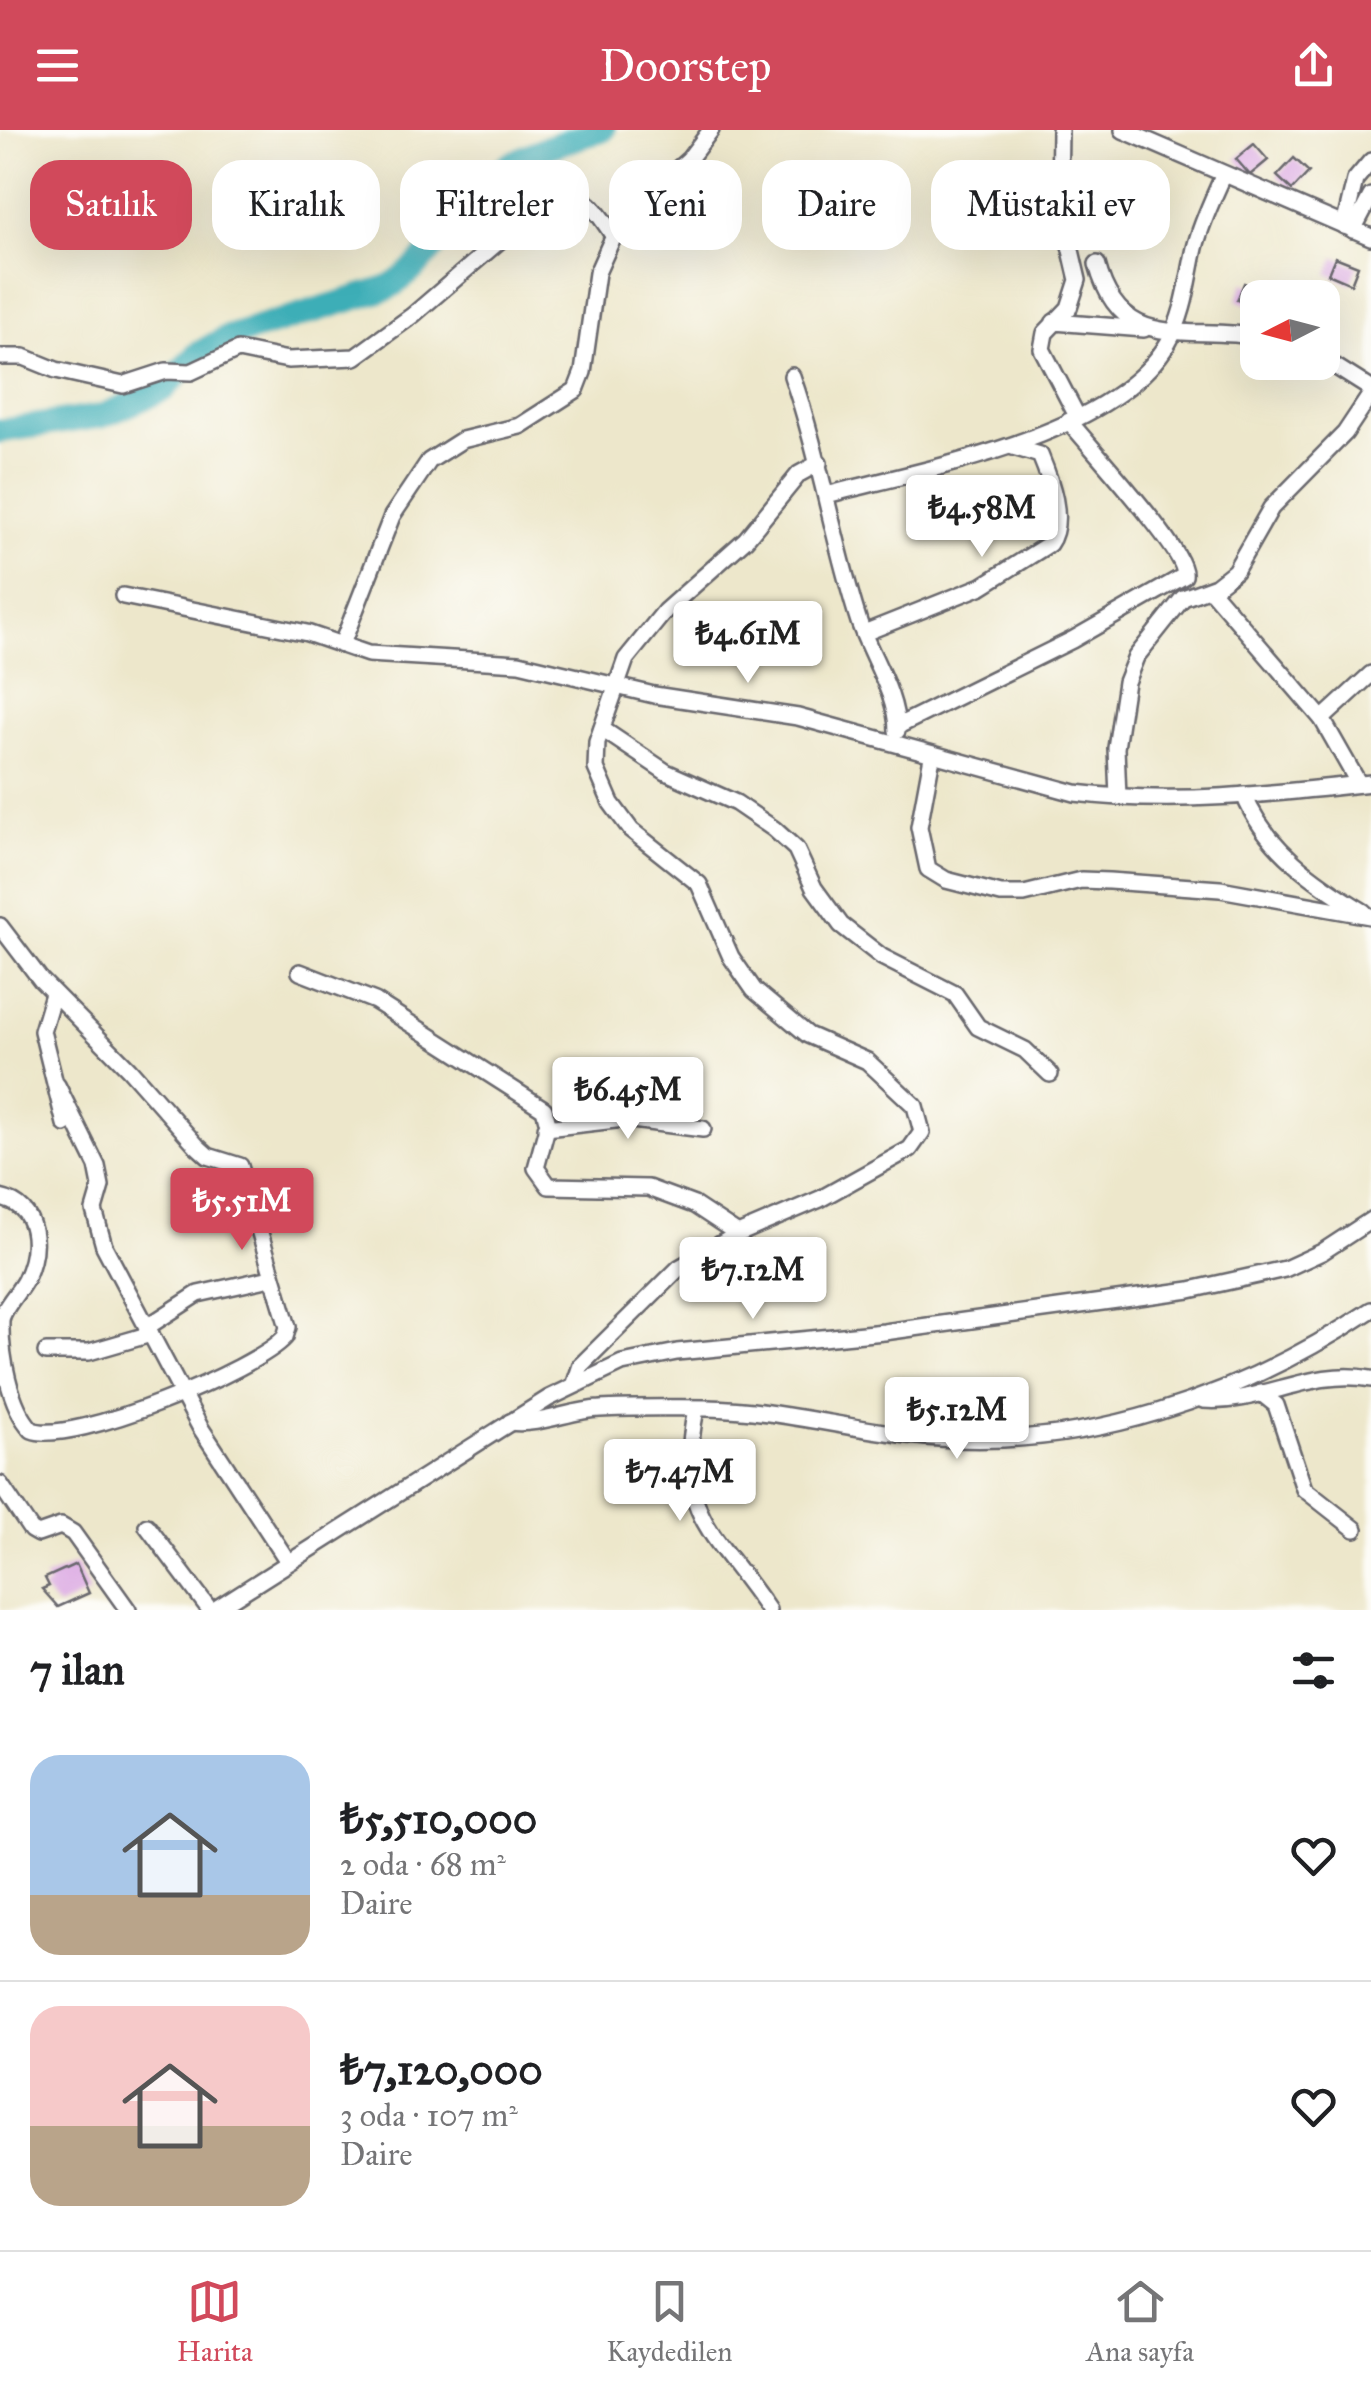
<!DOCTYPE html>
<html lang="tr">
<head>
<meta charset="utf-8">
<style>
	body { margin:0; font-family:"IM FELL Great Primer",serif; background:#f6f6f6; color:#202124; height:100vh; display:flex; flex-direction:column; font-size:38px; white-space:nowrap }
	* { box-sizing:border-box; margin:0 }
	p { font-size:32px; color:#757577 }
	.icon { flex:none; width:55px; height:55px; fill:none; stroke:currentColor; stroke-width:2; stroke-linecap:round; stroke-linejoin:round }
	.map { position:relative; height:1480px; overflow:hidden }
	.details { display:flex; flex-direction:column; background:#fff; flex:1 }
	.details>* { flex:none }
	.top-card { position:absolute; left:30px; top:30px; width:1312px; height:90px; display:flex; gap:20px }
	.needle { width:65px; rotate:264deg }
	.tools { position:absolute; left:1240px; top:150px; display:grid; gap:20px }
	.tools a { display:grid; place-items:center; width:100px; height:100px; border-radius:20px; background:#fff; box-shadow:0 10px 40px #0002; font-size:50px }
	.price { position:absolute; translate:-50% -85px; padding:0 22px; border-radius:10px; background:#fff; color:#222; font-size:32px; line-height:65px; filter:drop-shadow(0 2px 5px #0008) }
	.price::after { content:''; position:absolute; left:50%; top:60px; width:30px; height:22px; margin-left:-15px; background:inherit; clip-path:polygon(0 0,100% 0,50% 100%) }
	.price.on { background:#d1495b; color:#fff }
	ul { padding:0; list-style:none }
	li { display:flex; align-items:center; gap:30px; height:250px; padding:0 30px }
	li+li { border-top:2px solid #e0e0e0 }
	li span { display:grid; place-items:center; flex:none; width:280px; height:200px; border-radius:30px; color:#555 }
	li>.icon { margin-inline-start:auto }
	span .icon { width:120px; height:120px; fill:#fffc; stroke-width:1 }
	li b { font-size:42px }
	h2 { display:flex; justify-content:space-between; align-items:center; height:120px; padding:0 30px; font-size:42px }
	.tag { padding:0 35px; border-radius:30px; background:#fff; box-shadow:0 10px 40px #0002; font-size:35px; line-height:90px }
	.tag.on { background:#d1495b; color:#fff }
	header { display:flex; justify-content:space-between; align-items:center; height:130px; padding:0 30px; background:#d1495b; color:#fff; font-size:45px; font-weight:600 }
	.menu { display:flex; justify-content:space-around; align-items:center; height:140px; border-top:2px solid #e0e0e0; background:#fff; font-size:28px; color:#757577 }
	.menu a { display:grid; justify-items:center; gap:5px }
	.menu .on { color:#d1495b }
	.map>svg:first-child { display:block }
	.lines { fill:none; stroke-linecap:round; stroke-linejoin:round }
	.river { stroke:#3daeb7; stroke-width:25 }
	.building { fill:#daa6e2 }
	.minor-casing { stroke:#69676d; stroke-width:20 }
	.minor { stroke:#fff; stroke-width:15 }
</style>
</head>
<body>
<header><svg class="icon" aria-label="menu" viewBox="0 0 24 24"><path d="M4 6h16M4 12h16M4 18h16"/></svg>Doorstep<svg class="icon" aria-label="share" viewBox="0 0 24 24"><path d="M12 15V3M7 8l5-5 5 5M5 13v7h14v-7"/></svg></header>
<div class="map">
<svg width="1371" height="1480" viewBox="0 0 1371 1480">
	<rect width="100%" height="100%" fill="#fdfcf7"/>
	<filter id="ink" filterUnits="userSpaceOnUse"><feTurbulence type="fractalNoise" baseFrequency=".01" numOctaves="2"/><feDisplacementMap in="SourceGraphic" scale="20" xChannelSelector="R" yChannelSelector="G"/><feConvolveMatrix kernelMatrix="1 2 1 2 8 2 1 2 1" color-interpolation-filters="sRGB"/></filter>
	<filter id="wash" filterUnits="userSpaceOnUse"><feTurbulence type="fractalNoise" baseFrequency=".0048" numOctaves="4" result="noise"/><feDisplacementMap in="SourceGraphic" scale="40" xChannelSelector="R" yChannelSelector="G"/><feGaussianBlur stdDeviation="2.25" result="paint"/><feColorMatrix in="noise" values="0 0 0 0 0 0 0 0 0 0 0 0 0 0 0 0 0 1.4 0 .05"/><feComposite in="paint" operator="in"/></filter>
	<g filter="url(#wash)">
		<rect width="100%" height="100%" fill="#ede7cb"/>
		<g class="lines">
			<path class="river" d="M0,301L102,286L164,259L196,225L226,208L388,158C439,128 449,84 488,50C518,24 566,11 603,0"/>
		</g>
		<g id="blocks">
			<g class="building">
				<path d="M1254,14L1268,30L1250,45L1236,29Z"/>
				<path d="M1294,28L1309,42L1292,60L1277,46Z"/>
				<path d="M1335,127L1358,136L1351,154L1328,144Z"/>
				<path d="M1244,153L1259,159L1252,176L1237,170Z"/>
				<path d="M76,1434L89,1463L58,1477L42,1459L49,1456L45,1448Z"/>
			</g>
		</g>
	</g>
	<g filter="url(#ink)">
		<use href="#blocks" fill-opacity="0" stroke="#69676d" stroke-width="2.5"/>
		<g class="lines">
			<g class="minor-casing">
				<g id="minor">
					<path d="M1060,0L1059,69L1078,150L1069,178L1045,203L1042,219L1077,286"/>
					<path d="M1123,0L1371,107"/>
					<path d="M1344,96L1355,50L1371,31"/>
					<path d="M1353,100L1371,66"/>
					<path d="M1097,134C1121,225 1187,194 1258,207"/>
					<path d="M1054,192L1144,199"/>
					<path d="M0,227H24L56,240L123,255L166,241L191,242L238,220L288,230L355,227L413,185L554,64C582,56 601,86 614,107"/>
					<path d="M1322,228L1371,259"/>
					<path d="M792,246C820,327 833,411 859,492C871,527 897,564 897,601"/>
					<path d="M826,365C925,339 1113,307 1168,213C1185,184 1188,149 1195,118C1201,93 1213,69 1223,46"/>
					<path d="M1210,459L1322,589L1359,654"/>
					<path d="M123,466L307,503L368,524L519,533L654,565L798,587L1075,663C1173,675 1273,664 1371,653"/>
					<path d="M864,503L982,456L1049,414C1066,390 1050,349 1040,325L1013,317"/>
					<path d="M342,514L392,386L429,331L462,310L520,296L576,260L583,242L597,143L610,114L629,82L689,29L711,0"/>
					<path d="M1322,589L1371,544"/>
					<path d="M898,596L1072,510L1184,446C1190,425 1088,315 1069,291"/>
					<path d="M602,599L666,642L736,673L774,699L796,719L814,758L841,795L882,827L955,864L978,897L1025,920L1050,944"/>
					<path d="M932,627L919,697L928,739L946,750L1001,764H1024L1081,750L1109,751L1220,759L1370,786"/>
					<path d="M1244,665C1266,719 1316,753 1364,782"/>
					<path d="M1118,667L1116,618L1126,552L1136,527L1183,468L1216,456L1235,441L1271,378L1345,303L1371,264"/>
					<path d="M0,796L41,850L129,939L197,1016L208,1026L240,1036L288,1197L285,1207C257,1239 72,1316 32,1300C9,1276 0,1223 1,1190C3,1178 19,1162 25,1150C40,1119 40,1076 0,1068"/>
					<path d="M300,842L375,871L544,979L548,994L536,1038L549,1056L648,1058L694,1075L738,1104"/>
					<path d="M53,864L42,901L65,994"/>
					<path d="M57,955L97,1036L101,1056L94,1080L104,1116L200,1297L287,1430"/>
					<path d="M546,998L624,989L703,999"/>
					<path d="M147,1197L198,1164L271,1148"/>
					<path d="M46,1222H89L151,1204"/>
					<path d="M575,1253L581,1235L679,1138L738,1104L820,1069L910,1019L922,1002L915,976L867,931L808,905L754,860L731,827L699,754L631,700L611,673L596,638L597,612L626,529L665,481L746,409L799,344L819,333"/>
					<path d="M1261,1263L1276,1275L1304,1359L1355,1399"/>
					<path d="M1203,1270C1261,1275 1312,1237 1371,1249"/>
					<path d="M696,1279C674,1387 715,1401 768,1480"/>
					<path d="M510,1292C540,1296 570,1280 600,1279C635,1277 671,1278 707,1278C780,1279 853,1301 926,1307C1084,1322 1240,1267 1371,1180"/>
					<path d="M0,1354L31,1400L38,1404L61,1396L73,1403L128,1480"/>
					<path d="M147,1396L210,1480"/>
					<path d="M214,1480L549,1268L622,1233L677,1222L884,1202L1190,1160L1285,1139L1322,1122L1371,1090"/>
				</g>
			</g>
			<use href="#minor" class="minor"/>
		</g>
	</g>
</svg>
<div class="tools">
<a><svg class="needle" viewBox="-14 -14 28 28"><path d="M0-13l5 13h-10z" fill="#e53935"/><path d="M0 13l5-13h-10z" fill="#757577"/></svg></a>
</div>
<b class="price" style="left:982px;top:430px">₺4.58M</b>
<b class="price" style="left:748px;top:556px">₺4.61M</b>
<b class="price" style="left:628px;top:1012px">₺6.45M</b>
<b class="price on" style="left:242px;top:1123px">₺5.51M</b>
<b class="price" style="left:753px;top:1192px">₺7.12M</b>
<b class="price" style="left:957px;top:1332px">₺5.12M</b>
<b class="price" style="left:680px;top:1394px">₺7.47M</b>
<div class="top-card">
<a class="tag on">Satılık</a>
<a class="tag">Kiralık</a>
<a class="tag">Filtreler</a>
<a class="tag">Yeni</a>
<a class="tag">Daire</a>
<a class="tag">Müstakil ev</a>
</div>
</div>
<section class="details">
<h2>7 ilan<svg class="icon" aria-label="filters" viewBox="0 0 24 24"><path d="M4 7h16M4 17h16"/><circle cx="9" cy="7" r="2"/><circle cx="15" cy="17" r="2"/></svg></h2>
<ul>
<li><span style="background:linear-gradient(#a9c7e8 70%,#b9a48a 0)"><svg class="icon" aria-label="home" viewBox="0 0 24 24"><path d="M3 11l9-7 9 7M6 9v11h12V9"/></svg></span><div><b>₺5,510,000</b><p>2 oda · 68 m²</p><p>Daire</p></div><svg class="icon" aria-label="heart" viewBox="0 0 24 24"><path d="M12 20l-8-8c-3-5 5-10 8-4 3-6 11-1 8 4z"/></svg></li>
<li><span style="background:linear-gradient(#f6c9c9 60%,#b9a48a 0)"><svg class="icon" aria-label="home" viewBox="0 0 24 24"><path d="M3 11l9-7 9 7M6 9v11h12V9"/></svg></span><div><b>₺7,120,000</b><p>3 oda · 107 m²</p><p>Daire</p></div><svg class="icon" aria-label="heart" viewBox="0 0 24 24"><path d="M12 20l-8-8c-3-5 5-10 8-4 3-6 11-1 8 4z"/></svg></li>
</ul>
</section>
<nav class="menu">
<a class="on"><svg class="icon" aria-label="map" viewBox="0 0 24 24"><path d="M3 6l6-2 6 2 6-2v14l-6 2-6-2-6 2zM9 4v14M15 6v14"/></svg>Harita</a>
<a><svg class="icon" aria-label="saved" viewBox="0 0 24 24"><path d="M7 4h10v16l-5-4-5 4z"/></svg>Kaydedilen</a>
<a><svg class="icon" aria-label="home" viewBox="0 0 24 24"><path d="M3 11l9-7 9 7M6 9v11h12V9"/></svg>Ana sayfa</a>
</nav>
</body>
</html>
